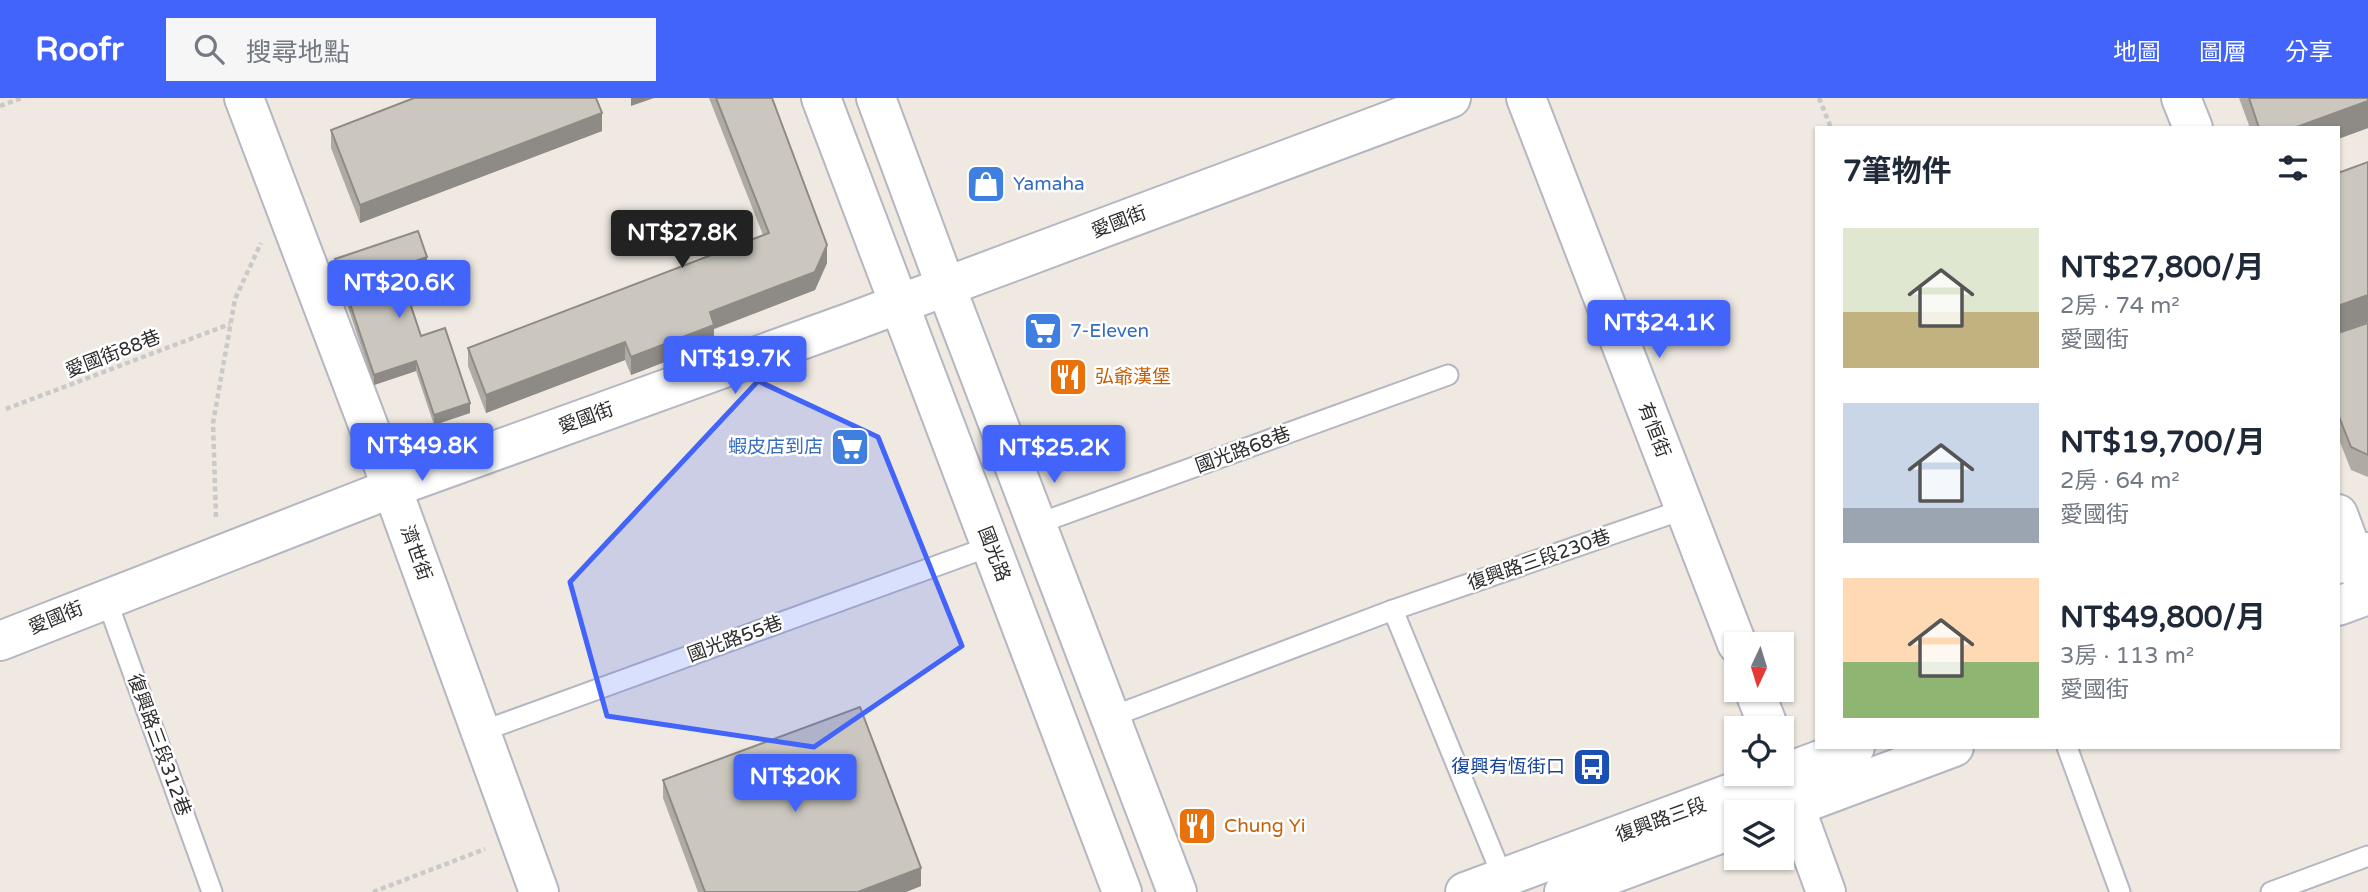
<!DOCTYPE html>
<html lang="zh-TW">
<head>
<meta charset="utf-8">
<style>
	body { margin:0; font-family:"Varela Round","Noto Sans TC",sans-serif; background:#f6f6f7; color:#1f2937; height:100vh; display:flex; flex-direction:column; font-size:26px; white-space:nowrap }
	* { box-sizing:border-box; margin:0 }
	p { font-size:23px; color:#747a83 }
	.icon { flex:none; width:38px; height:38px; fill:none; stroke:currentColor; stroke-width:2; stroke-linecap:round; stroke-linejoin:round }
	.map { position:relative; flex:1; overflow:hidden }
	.drawer { position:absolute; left:1815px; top:28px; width:525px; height:623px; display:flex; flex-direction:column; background:#fff; border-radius:0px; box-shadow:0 2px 5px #0004 }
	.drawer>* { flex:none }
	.needle { width:46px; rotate:184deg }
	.buttons { position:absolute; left:1724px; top:534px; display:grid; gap:14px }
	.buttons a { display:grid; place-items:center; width:70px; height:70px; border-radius:0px; background:#fff; box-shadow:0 2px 5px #0004; font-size:35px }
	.price { position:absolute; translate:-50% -60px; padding:0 16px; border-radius:7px; background:#4264fb; color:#fff; font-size:23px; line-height:46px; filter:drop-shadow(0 2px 4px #0008) }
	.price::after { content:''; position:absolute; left:50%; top:42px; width:21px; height:16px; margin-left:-10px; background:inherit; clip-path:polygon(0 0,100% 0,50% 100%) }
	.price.current { background:#222; color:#fff }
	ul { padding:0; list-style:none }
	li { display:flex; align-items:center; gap:21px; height:175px; padding:0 28px }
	li span { display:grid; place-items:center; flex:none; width:196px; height:140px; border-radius:0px; color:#555 }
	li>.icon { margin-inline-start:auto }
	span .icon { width:84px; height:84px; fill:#fffc; stroke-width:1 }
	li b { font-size:30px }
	h2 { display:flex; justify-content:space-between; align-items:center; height:84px; padding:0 28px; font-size:30px }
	header { display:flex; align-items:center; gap:42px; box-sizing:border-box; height:98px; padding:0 35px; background:#4264fb; color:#fff }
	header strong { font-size:33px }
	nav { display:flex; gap:38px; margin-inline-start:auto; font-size:24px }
	.search { width:490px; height:63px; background:#f6f6f7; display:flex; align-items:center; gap:18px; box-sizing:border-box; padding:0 24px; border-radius:0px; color:#747a83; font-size:26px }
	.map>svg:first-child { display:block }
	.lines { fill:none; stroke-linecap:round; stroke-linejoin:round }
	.lane-casing { stroke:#b4b7c1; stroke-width:23 }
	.street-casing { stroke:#b4b7c1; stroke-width:42 }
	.secondary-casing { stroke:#b4b7c1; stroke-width:42 }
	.path { stroke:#c9c9c9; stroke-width:4.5; stroke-dasharray:5 3.5; stroke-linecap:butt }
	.lane { stroke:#fff; stroke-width:19 }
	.street { stroke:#fff; stroke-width:38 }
	.secondary { stroke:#fff; stroke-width:38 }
	.wall { fill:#afaba4 }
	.shaded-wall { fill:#8e8b86 }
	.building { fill:#cbc7bf; stroke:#8e8b86; stroke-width:2 }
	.marked { fill:#4264fb; fill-opacity:0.2; stroke:#4264fb; stroke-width:5; stroke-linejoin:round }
	.labels { text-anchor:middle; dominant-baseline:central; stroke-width:5; stroke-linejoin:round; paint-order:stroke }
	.shop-label { font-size:19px; fill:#366cbe; stroke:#fff; text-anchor:start }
	.street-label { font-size:19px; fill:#2e2e2e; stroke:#fff }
	.food-label { font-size:19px; fill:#c56008; stroke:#fff; text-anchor:start }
	.transit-label { font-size:19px; fill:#164399; stroke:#fff; text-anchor:end }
</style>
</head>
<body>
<header>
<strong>Roofr</strong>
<div class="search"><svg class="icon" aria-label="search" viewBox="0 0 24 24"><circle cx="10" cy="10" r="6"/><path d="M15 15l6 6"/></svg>搜尋地點</div>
<nav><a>地圖</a><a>圖層</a><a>分享</a></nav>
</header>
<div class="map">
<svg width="2368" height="794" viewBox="0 0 2368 794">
	<rect width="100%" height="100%" fill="#efe9e1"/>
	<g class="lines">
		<g class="lane-casing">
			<g id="lane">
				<path d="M1037,426L1448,277"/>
				<path d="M106,500L212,794"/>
				<path d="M1393,512L1503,780"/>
				<path d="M1111,619L1393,512L1685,411"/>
				<path d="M480,634L991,448"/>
				<path d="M2067,649L2120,794"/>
				<path d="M2271,794L2368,758"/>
			</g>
		</g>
		<g class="street-casing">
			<g id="street">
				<path d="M244,0L392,390L539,794"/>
				<path d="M1526,0L1737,546"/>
				<path d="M2181,0L2193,30"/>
				<path d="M2338,416L2366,491"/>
				<path d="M0,543L392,390L851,224L1451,0"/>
				<path d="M1754,592L1769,630"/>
				<path d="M1787,677L1795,709L1826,794"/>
			</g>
		</g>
		<g class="secondary-casing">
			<g id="secondary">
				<path d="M821,0L1122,794"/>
				<path d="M876,0L946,189L1177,794"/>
				<path d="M2338,466L2368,454"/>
				<path d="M2338,508L2368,497"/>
				<path d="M1780,714L1954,649"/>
				<path d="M1465,794L1855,649"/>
				<path d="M1564,794L1736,730"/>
			</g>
		</g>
		<g class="path">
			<path d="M1819,0L1831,30"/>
			<path d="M0,8L22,0"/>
			<path d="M6,311L230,226"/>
			<path d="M216,419L213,325L235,201L261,145"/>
			<path d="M373,794L485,751"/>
		</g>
		<use href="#lane" class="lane"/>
		<use href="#street" class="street"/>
		<use href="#secondary" class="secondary"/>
	</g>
	<g class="wall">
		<path d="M709,0H772L827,165L815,192L714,231V245L631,277L625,262L486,315L468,268V250L763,137Z"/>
		<path d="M2239,0H2368V30L2338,41V30H2250Z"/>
		<path d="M331,32L602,33L360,125L331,50Z"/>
		<path d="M335,161L427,169L401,178L421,238L470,315L434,327L416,273L374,287L335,171Z"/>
		<path d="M2368,225V379L2351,372L2338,339V235Z"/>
		<path d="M663,682L921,788L906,794H698L663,700Z"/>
	</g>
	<g class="shaded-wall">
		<path d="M631,0H654L631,8Z"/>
		<path d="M2368,3V30L2338,41V30H2294Z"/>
		<path d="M602,15V33L360,125V107Z"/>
		<path d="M827,147V165L815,192L714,231V245L631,277V259Z"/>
		<path d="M427,159V169L398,179V169Z"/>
		<path d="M2368,197V224L2338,235V208Z"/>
		<path d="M625,244V262L486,315V297Z"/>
		<path d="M416,263V273L374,287V277Z"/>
		<path d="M470,305V315L434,327V317Z"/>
		<path d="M921,770V788L906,794H858Z"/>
	</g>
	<g class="building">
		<path d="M414,0H596L602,15L360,107L331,32Z"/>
		<path d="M716,0H772L827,147L815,174L710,214L714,227L631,259L625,244L486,297L468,250L769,135Z"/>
		<path d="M2249,0H2368V3L2294,30H2259Z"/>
		<path d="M2368,64V197L2338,208V75Z"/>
		<path d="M418,133L427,159L398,169L421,238L445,230L470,305L434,317L416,263L374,277L335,161Z"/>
		<path d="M2368,225V357L2351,349L2338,316V235Z"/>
		<path d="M860,609L921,770L858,794H705L663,682Z"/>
	</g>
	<path class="marked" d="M758,283L878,339L962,548L814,649L607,618L570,484Z"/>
	<defs>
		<g id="shop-square" transform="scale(2.0125)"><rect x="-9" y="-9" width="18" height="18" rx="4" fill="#3f7fe0" stroke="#fff"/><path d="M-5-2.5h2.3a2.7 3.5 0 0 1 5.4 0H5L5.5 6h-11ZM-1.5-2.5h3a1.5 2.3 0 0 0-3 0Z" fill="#fff"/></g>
		<g id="supermarket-square" transform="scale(2.0125)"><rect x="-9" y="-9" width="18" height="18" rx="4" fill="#3f7fe0" stroke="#fff"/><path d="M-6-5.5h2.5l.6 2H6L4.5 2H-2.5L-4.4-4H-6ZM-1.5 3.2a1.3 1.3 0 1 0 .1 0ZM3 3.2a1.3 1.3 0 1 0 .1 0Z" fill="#fff"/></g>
		<g id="restaurant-square" transform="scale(2.0125)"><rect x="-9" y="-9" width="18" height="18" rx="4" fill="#e8710a" stroke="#fff"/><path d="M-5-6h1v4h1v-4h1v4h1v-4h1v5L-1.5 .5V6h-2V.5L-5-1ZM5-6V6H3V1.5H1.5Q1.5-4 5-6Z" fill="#fff"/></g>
		<g id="bus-square" transform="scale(2.0125)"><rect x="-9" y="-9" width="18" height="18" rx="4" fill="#1a4fb4" stroke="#fff"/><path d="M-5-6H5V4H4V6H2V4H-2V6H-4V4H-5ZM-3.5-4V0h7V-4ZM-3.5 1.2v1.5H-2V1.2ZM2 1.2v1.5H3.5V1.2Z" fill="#fff"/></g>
	</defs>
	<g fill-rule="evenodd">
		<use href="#shop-square" x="986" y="86"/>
		<use href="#supermarket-square" x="1043" y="233"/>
		<use href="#restaurant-square" x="1068" y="279"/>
		<use href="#supermarket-square" x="850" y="349"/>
		<use href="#bus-square" x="1592" y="669"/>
		<use href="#restaurant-square" x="1197" y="728"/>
	</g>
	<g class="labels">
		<g class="shop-label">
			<text x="1013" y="86">Yamaha</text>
			<text x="1070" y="233">7-Eleven</text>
			<text x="823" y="349" text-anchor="end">蝦皮店到店</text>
		</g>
		<g class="street-label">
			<text transform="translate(1119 124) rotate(-21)">愛國街</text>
			<text transform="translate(113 256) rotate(-21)">愛國街88巷</text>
			<text transform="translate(586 320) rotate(-20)">愛國街</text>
			<text transform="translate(1654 332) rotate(69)">有恒街</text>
			<text transform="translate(1243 352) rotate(-20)">國光路68巷</text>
			<text transform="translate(416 455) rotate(70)">濟世街</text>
			<text transform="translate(994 456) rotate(69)">國光路</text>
			<text transform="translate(1539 462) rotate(-19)">復興路三段230巷</text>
			<text transform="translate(56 520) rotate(-22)">愛國街</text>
			<text transform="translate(735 541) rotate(-20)">國光路55巷</text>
			<text transform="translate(159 647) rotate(70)">復興路三段312巷</text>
			<text transform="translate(1661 722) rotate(-20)">復興路三段</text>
		</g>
		<g class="food-label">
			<text x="1095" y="279">弘爺漢堡</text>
			<text x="1224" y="728">Chung Yi</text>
		</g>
		<g class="transit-label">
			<text x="1565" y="669">復興有恆街口</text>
		</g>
	</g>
</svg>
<div class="buttons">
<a><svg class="needle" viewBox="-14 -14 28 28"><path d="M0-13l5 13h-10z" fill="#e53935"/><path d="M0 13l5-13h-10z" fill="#747a83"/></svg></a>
<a><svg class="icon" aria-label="locate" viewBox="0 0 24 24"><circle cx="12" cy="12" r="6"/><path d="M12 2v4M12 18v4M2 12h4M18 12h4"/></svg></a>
<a><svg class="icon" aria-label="layers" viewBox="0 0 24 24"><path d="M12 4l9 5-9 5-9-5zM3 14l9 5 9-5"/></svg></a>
</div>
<b class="price current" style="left:682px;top:172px">NT$27.8K</b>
<b class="price" style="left:399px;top:222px">NT$20.6K</b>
<b class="price" style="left:1659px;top:262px">NT$24.1K</b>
<b class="price" style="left:735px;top:298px">NT$19.7K</b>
<b class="price" style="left:422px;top:385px">NT$49.8K</b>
<b class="price" style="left:1054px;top:387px">NT$25.2K</b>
<b class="price" style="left:795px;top:716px">NT$20K</b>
<section class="drawer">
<h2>7筆物件<svg class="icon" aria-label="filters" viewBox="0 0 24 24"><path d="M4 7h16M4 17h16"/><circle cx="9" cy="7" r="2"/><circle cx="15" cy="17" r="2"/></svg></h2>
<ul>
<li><span style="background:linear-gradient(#dfe7d0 60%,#c2b280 0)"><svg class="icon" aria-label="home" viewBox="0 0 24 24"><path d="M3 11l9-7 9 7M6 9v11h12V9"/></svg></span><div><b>NT$27,800/月</b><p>2房 · 74 m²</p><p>愛國街</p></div></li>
<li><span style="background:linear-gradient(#c9d6e8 75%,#9aa5b1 0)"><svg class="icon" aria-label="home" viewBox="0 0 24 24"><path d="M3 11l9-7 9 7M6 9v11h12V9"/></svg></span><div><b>NT$19,700/月</b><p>2房 · 64 m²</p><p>愛國街</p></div></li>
<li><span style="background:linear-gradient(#ffd9b3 60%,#8fb573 0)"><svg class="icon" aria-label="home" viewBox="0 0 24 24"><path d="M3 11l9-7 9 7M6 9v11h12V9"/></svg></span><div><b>NT$49,800/月</b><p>3房 · 113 m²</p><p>愛國街</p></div></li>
</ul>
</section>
</div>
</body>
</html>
